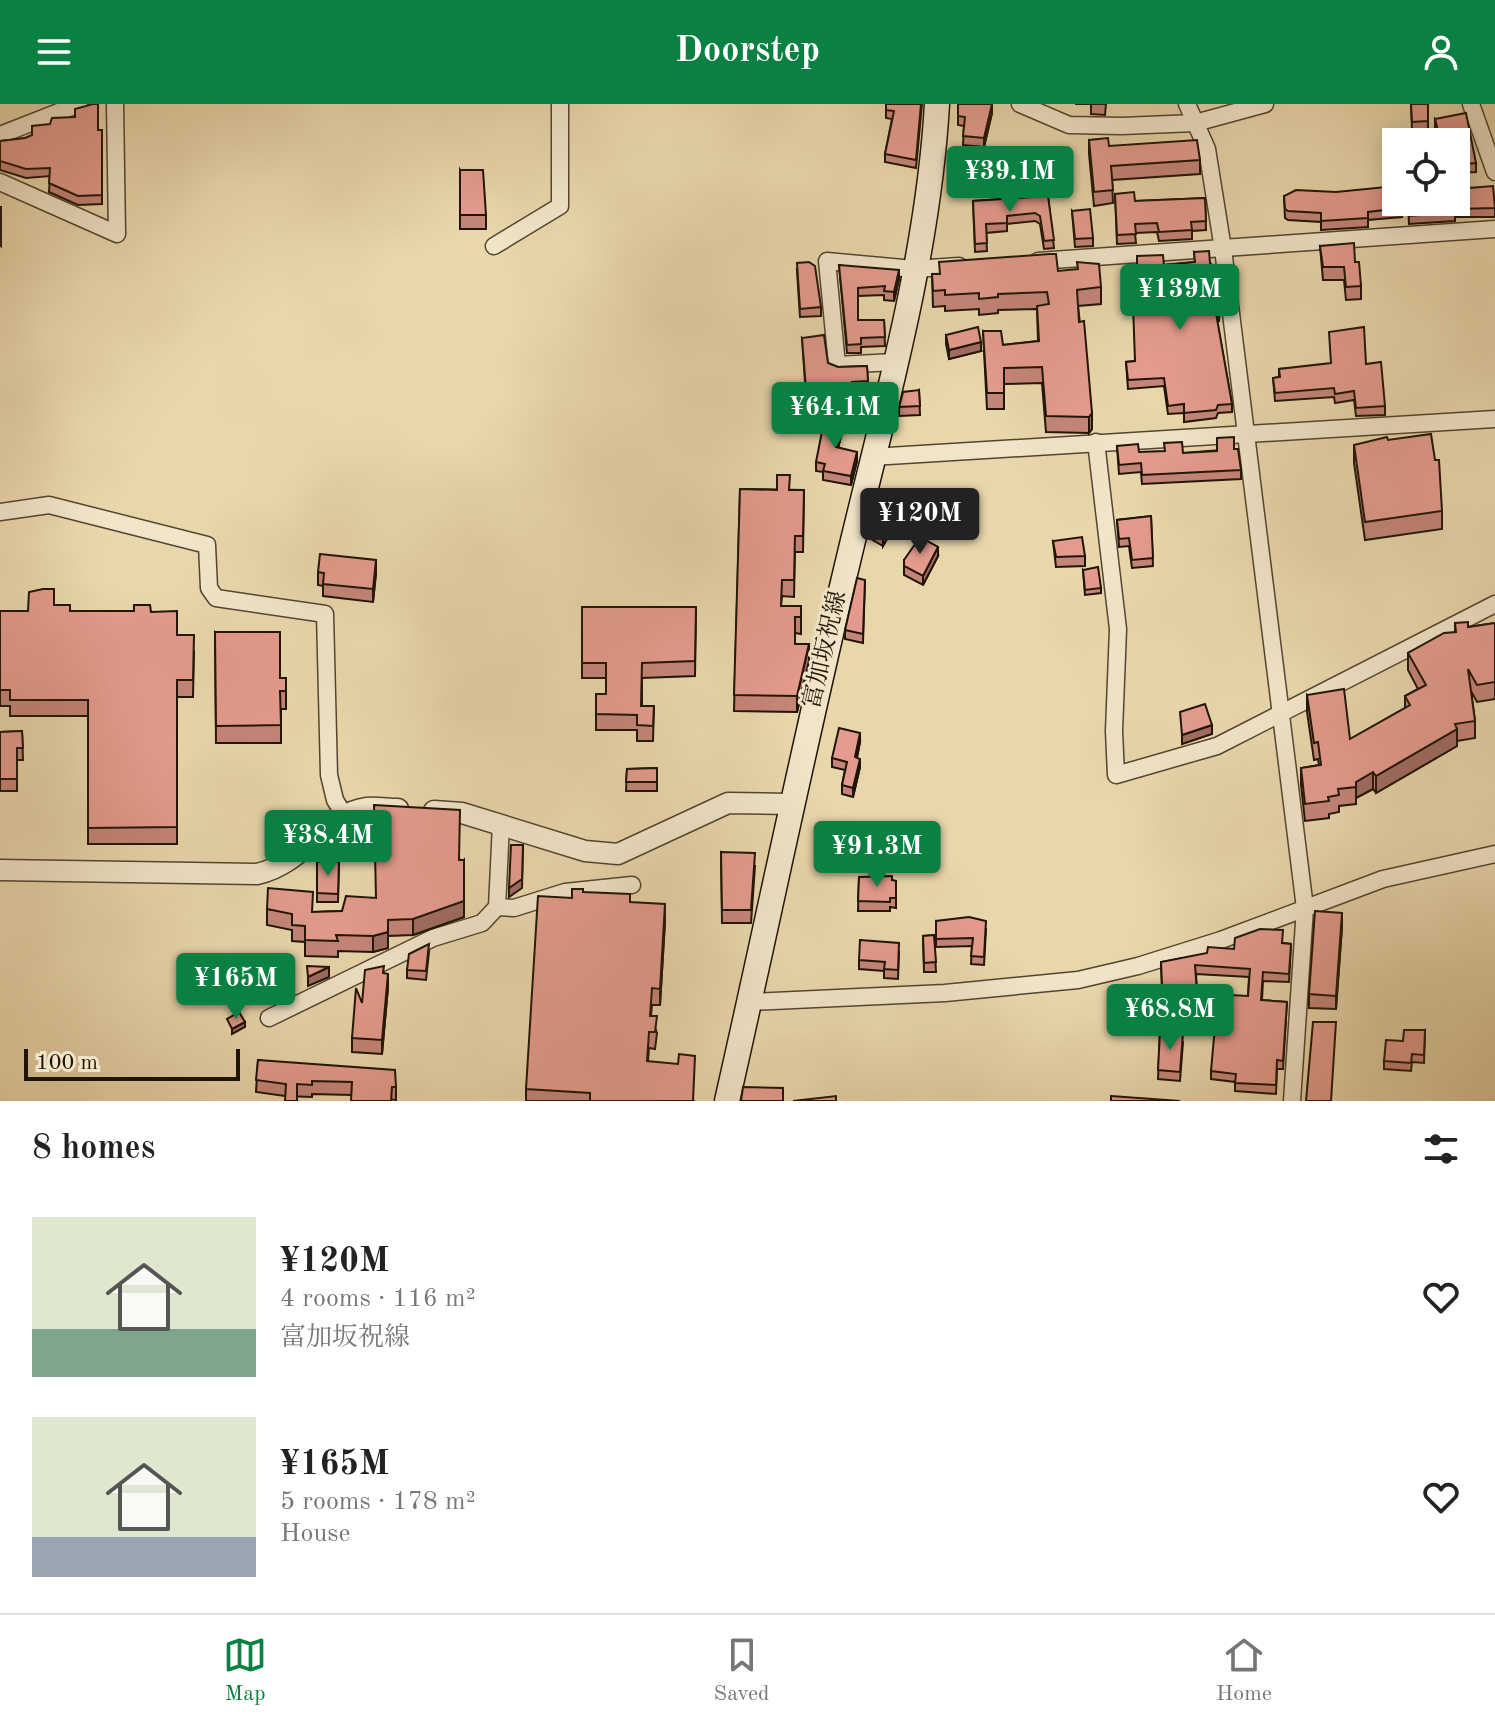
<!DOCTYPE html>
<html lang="en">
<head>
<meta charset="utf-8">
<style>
	body { margin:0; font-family:"Old Standard TT","Noto Serif JP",serif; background:#f6f6f6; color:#222; height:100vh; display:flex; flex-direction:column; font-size:30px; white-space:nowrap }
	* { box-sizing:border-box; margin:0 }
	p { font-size:26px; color:#767676 }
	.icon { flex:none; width:44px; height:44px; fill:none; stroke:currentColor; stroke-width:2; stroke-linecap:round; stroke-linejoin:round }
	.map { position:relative; height:997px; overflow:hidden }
	.sheet { display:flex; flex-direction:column; background:#fff; flex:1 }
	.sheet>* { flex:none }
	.controls { position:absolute; left:1382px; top:24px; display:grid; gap:16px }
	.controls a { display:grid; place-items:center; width:88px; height:88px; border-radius:0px; background:#fff; box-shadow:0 4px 20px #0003; font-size:40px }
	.scale { position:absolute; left:24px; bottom:20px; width:216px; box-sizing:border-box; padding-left:8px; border:4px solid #201406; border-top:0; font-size:22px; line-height:28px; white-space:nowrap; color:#201406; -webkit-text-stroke:6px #f1e5c9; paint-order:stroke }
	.price { position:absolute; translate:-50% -68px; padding:0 18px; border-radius:8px; background:#0b8043; color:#fff; font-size:26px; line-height:52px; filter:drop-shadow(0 2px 4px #0008) }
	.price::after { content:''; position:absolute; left:50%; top:48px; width:24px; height:18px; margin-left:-12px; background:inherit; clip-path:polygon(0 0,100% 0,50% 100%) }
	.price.selected { background:#222; color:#fff }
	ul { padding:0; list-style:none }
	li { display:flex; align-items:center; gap:24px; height:200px; padding:0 32px }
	li span { display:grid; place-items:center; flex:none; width:224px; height:160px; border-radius:0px; color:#555 }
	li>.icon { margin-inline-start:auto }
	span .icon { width:96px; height:96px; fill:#fffc; stroke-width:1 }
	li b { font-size:34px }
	h2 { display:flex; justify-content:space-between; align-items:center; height:96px; padding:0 32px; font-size:34px }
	header { display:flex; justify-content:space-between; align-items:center; height:104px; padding:0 32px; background:#0b8043; color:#fff; font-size:36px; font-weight:700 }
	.tabs { display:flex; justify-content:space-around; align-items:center; height:112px; border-top:2px solid #e0e0e0; background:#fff; font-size:22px; color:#767676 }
	.tabs a { display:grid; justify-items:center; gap:4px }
	.tabs .selected { color:#0b8043 }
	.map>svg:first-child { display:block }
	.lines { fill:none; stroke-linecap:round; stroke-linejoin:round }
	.minor-casing { stroke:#524530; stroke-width:19 }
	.tertiary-casing { stroke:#524530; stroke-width:23 }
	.secondary-casing { stroke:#201406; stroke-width:27 }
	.minor { stroke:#f1e5c9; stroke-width:16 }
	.tertiary { stroke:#f1e5c9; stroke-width:20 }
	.secondary { stroke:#f1e5c9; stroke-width:24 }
	.wall { fill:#c48579; stroke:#201406; stroke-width:2 }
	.shaded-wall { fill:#a06c63; stroke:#201406; stroke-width:2 }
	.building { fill:#e49b8d; stroke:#201406; stroke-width:2 }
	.labels { text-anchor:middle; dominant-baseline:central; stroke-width:6; stroke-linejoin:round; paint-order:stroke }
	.street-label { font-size:24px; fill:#201406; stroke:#f1e5c9 }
</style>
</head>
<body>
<header><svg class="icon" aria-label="menu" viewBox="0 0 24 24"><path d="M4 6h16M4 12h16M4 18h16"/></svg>Doorstep<svg class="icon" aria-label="person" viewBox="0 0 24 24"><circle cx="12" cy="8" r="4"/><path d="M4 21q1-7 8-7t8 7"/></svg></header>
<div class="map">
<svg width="1495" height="997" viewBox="0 0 1495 997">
	<rect width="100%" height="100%" fill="#e9d7ac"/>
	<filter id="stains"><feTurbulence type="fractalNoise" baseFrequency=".0025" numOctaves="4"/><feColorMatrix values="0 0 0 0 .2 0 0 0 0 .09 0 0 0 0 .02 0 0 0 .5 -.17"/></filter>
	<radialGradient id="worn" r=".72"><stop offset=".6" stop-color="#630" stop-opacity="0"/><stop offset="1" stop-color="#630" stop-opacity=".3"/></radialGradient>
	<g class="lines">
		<g class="minor-casing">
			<g id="minor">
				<path d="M1020,0L1069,21L1122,22L1195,19L1265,0"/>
				<path d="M1187,0L1207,45L1223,145L1305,804L1292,997"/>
				<path d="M1471,0L1495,68"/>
				<path d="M0,31L79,0"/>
				<path d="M0,78L117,130L115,0"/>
				<path d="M494,142L560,102V0"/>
				<path d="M1038,157L1495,125"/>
				<path d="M894,258L837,261L827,157L914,165L959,162"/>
				<path d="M1096,338L1118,525L1114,627L1116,671L1217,642L1495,500"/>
				<path d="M872,353L1495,315"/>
				<path d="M0,408L49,401L207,441L209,484L216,494L325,510L329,671L335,696L344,711"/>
				<path d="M497,803L514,804L565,788L632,781"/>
				<path d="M749,898L945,889L1078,876L1138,862L1221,836L1383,775L1495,750"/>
				<path d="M269,914L433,834L482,819L497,803L501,720"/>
			</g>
		</g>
		<g class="tertiary-casing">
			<g id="tertiary">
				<path d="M434,707L462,709L585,747L618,750L728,699L790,700"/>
				<path d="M0,766L257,770C308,758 323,710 367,704C377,703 389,705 398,705"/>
			</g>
		</g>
		<g class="secondary-casing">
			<path id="secondary" d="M727,997C767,821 803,645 845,470C881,316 928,158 937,0"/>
		</g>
		<use href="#minor" class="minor"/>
		<use href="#tertiary" class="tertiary"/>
		<use href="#secondary" class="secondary"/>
	</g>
	<g class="wall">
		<path d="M886,0H922L916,64L885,58V50L892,15L886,14Z"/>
		<path d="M958,0L992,9L984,43L963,41L964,22L958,21Z"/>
		<path d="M1075,0H1106L1105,11L1091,10V0Z"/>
		<path d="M1411,0H1428V26H1412Z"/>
		<path d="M1435,15L1476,59V68L1456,69V38H1439L1435,24Z"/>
		<path d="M102,26V100L78,101L49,88L50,72L26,74L0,66V37Z"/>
		<path d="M1089,36L1109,42L1200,56V70L1112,76L1113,99L1094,102L1089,50Z"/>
		<path d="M460,66L486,111V125H460Z"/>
		<path d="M1115,90L1135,97L1205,94L1206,126L1192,127V135L1159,137L1157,128L1135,129L1136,139L1117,140Z"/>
		<path d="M1048,92L1054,144L1044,145L1040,120L1035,117L1007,120V127L986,129L987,147L975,148L973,97Z"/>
		<path d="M1284,92L1401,98L1402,113L1368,116V123L1321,126V118L1288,116L1285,114Z"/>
		<path d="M1408,98L1495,104V113H1455V117L1409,120Z"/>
		<path d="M1072,107L1093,134V142L1075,143Z"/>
		<path d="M1320,142L1355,158L1361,182V195L1346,196L1344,176H1323Z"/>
		<path d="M1194,148L1210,159L1220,200L1219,217H1217L1232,300V308L1218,309L1216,314L1184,318V309L1168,310L1164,282L1128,285L1126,258L1135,257L1137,201L1164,161L1195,158Z"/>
		<path d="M839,161L899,175L894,197L884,196V191L858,192V216H884L885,242L861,243V249H847Z"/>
		<path d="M797,167L821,203V212L800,213Z"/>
		<path d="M1058,167L1101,183V200L1078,202L1092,325L1089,329L1046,328L1042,279L1004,280V305H987L983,227L1003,241L1038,237L1037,205L998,206V209L979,211V205L945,207V202L933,203L932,170Z"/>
		<path d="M946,231L981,247L949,255L946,240Z"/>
		<path d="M802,234L828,259L838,263L867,262L868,286H852V291L806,293Z"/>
		<path d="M1366,260L1385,302V311L1356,312L1354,296L1335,299L1334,293L1275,297L1273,274L1279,273V265Z"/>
		<path d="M919,286L920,311L899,312V303Z"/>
		<path d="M843,325L838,344L857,357L851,381L823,376V368L816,367V358Z"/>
		<path d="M1388,336L1442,407V425L1365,436L1354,359V341Z"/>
		<path d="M1117,342L1139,348L1183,349L1234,345L1241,366V375L1142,380L1141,368L1119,370Z"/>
		<path d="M740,385L804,386L803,448H795L794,493L782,492L781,502H801V530L795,529V540L809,557L797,608L734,607Z"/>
		<path d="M1151,412L1153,462L1132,464L1129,442L1119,443L1117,416Z"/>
		<path d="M869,425L892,426L883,442L869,434Z"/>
		<path d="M1053,437L1085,452V462L1056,463Z"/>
		<path d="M938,452L923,481L904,471V456Z"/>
		<path d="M1083,466L1101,484V489L1085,491Z"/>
		<path d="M318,468L376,469L373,498L323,492V482L318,481Z"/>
		<path d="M865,476L863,539L845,535V526Z"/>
		<path d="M54,501L70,507L151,508L194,547L193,593H177V740H88V612H10V602H0V507H28Z"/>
		<path d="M582,503H696L695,572L642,574V602H654L653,637H637V626H596V590H606V574H582Z"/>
		<path d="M1455,519L1468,523L1495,519V595L1477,598L1471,587L1475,617V634L1457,637V642L1376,689L1373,685L1356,694V700L1339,702V708L1329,710V714L1305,717L1301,681V664L1319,661L1318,655L1314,656L1307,608V591L1350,635L1405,604V592L1418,585L1408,566V549L1455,528Z"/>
		<path d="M215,528L280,574L286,587V605H281V639H216Z"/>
		<path d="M22,627L23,656H17V687H0V628Z"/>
		<path d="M860,638L857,654L860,663L853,693L842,690V681L845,666L832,663V654Z"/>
		<path d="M657,664V687H626L627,665Z"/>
		<path d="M721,748L755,762L751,819H722Z"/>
		<path d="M460,756L464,813L413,831L388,832V844L373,848L338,847V853L305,852V838L292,837V826L267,821V805L313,808L342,807L375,794Z"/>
		<path d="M317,758H339L338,798H317Z"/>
		<path d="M859,773L896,777V804L890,803V807H858Z"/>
		<path d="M583,788L630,798L665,817L660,901H652L651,912L657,929L655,945L649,944L648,957L694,997H526V985L572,794Z"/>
		<path d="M936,817L986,825L984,861L971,860L972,842L936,843Z"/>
		<path d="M1342,823L1336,905L1309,904V890Z"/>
		<path d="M934,831L936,868H924L923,832Z"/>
		<path d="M1283,839L1291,840L1289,878L1263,877L1262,896L1287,898L1283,965H1277L1276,990L1235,987V978L1211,975V967L1229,901L1248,892L1249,873L1196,870L1198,910L1163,912L1161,858L1234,845Z"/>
		<path d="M429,848L426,876L407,874V866Z"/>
		<path d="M899,848L898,875L884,874V867L859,865V856Z"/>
		<path d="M223,851L252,854L250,891L222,886Z"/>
		<path d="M384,870L388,883L382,950L352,948V934L362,899Z"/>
		<path d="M1425,926L1424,959L1412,958L1411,967L1384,965V957L1403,937Z"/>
		<path d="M1160,928L1183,938L1180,977L1158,975Z"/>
		<path d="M258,956L396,983V996L352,991L312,990V993L285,992L256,988Z"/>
	</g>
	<g class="shaded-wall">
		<path d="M992,0V9L984,43V34Z"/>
		<path d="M899,166V175L894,197V188Z"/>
		<path d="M981,238V247L949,255V246Z"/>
		<path d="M1092,309V325L1089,329V313Z"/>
		<path d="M843,316V325L836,352V343Z"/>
		<path d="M857,348V357L851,381V372Z"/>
		<path d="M892,417V426L883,442V432Z"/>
		<path d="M938,443V452L923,481V472Z"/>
		<path d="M376,456V469L373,498V485Z"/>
		<path d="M809,540V557L797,608V592Z"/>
		<path d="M1212,621V630L1182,640V631Z"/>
		<path d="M1457,625V642L1376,689V672Z"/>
		<path d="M860,629V638L855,662V653Z"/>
		<path d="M860,655V663L853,693V684Z"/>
		<path d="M1373,668V685L1356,694V678Z"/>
		<path d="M523,741L522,784L509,793V784Z"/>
		<path d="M464,756V813L413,831V815Z"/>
		<path d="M665,800V817L660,901V885Z"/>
		<path d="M1342,809V823L1336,905V892Z"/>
		<path d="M388,828V844L373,848V832Z"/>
		<path d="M329,863V873L308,882V873Z"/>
		<path d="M388,870V883L382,950V936Z"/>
		<path d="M245,918V923L232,930V925Z"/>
	</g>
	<g class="building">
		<path d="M93,0H98V26H102V91L78,92L49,79L50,64L26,65L0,57V37L25,34L32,31V22L50,20L52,14L75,13V5Z"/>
		<path d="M886,0H921L916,56L885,50L894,7L886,6Z"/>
		<path d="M958,0H992L984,34L963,32L965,13L958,12Z"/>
		<path d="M1411,0H1428V17L1412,18Z"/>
		<path d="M1466,9L1476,59L1456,61V38H1441L1435,15Z"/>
		<path d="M1108,34L1109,42L1197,36L1200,56L1111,62L1113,86L1094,88L1089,36Z"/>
		<path d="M460,66H483L486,111H460Z"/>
		<path d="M1396,82V98H1401L1402,104L1368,108V114L1321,117V109L1288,107L1285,105L1284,92L1296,86L1336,88Z"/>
		<path d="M1493,82L1495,104L1455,105V108L1409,112L1408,98H1456V85Z"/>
		<path d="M1134,88L1135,97L1205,94L1206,117L1191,118L1192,126L1159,128L1157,119L1135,120L1136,130L1117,131L1115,90Z"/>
		<path d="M1048,92L1054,136L1044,137L1040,112L1035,109L1007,112V119L986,120L987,139L975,140L973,97Z"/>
		<path d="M0,103H1V142L0,141Z"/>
		<path d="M1090,105L1093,134L1075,135L1072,107Z"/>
		<path d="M1354,139L1355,158H1359L1361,182L1346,183L1344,163H1323L1320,142Z"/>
		<path d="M1209,147L1210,159L1215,164L1220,200L1219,209H1216L1232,300L1218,301L1216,306L1184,309V300L1168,302L1164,274L1128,276L1126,258L1135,257L1133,201H1137V152L1163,151L1164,161L1195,158L1194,148Z"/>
		<path d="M1050,150H1056L1058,167L1078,165L1077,158L1099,160L1101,183L1077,186L1079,218L1084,217L1092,309L1089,313L1046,312L1042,263L1004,264V289H987L983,227H1001L1003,241L1039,237L1037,202L1049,200L1047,188L998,190V193L979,195V189L945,191V186L933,187L932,170H940L939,158Z"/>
		<path d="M809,158L815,162L821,203L800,205L797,159Z"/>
		<path d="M839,161L899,166L894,188L884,187L885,182L858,184V216H884L885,233L861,234V240L847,241Z"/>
		<path d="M978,223L981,238L949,246L946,231Z"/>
		<path d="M1364,223L1366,260L1381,258L1385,302L1356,304L1354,287L1335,290L1334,284L1275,289L1273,274L1280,273L1279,265L1331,259L1329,228Z"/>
		<path d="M824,231L828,259L838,263L867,262L868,277L852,278V282L806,285L802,234Z"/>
		<path d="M919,286L920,302L899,303L903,288Z"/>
		<path d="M825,312L843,316L836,343L857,348L851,372L823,367L825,360L816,358Z"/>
		<path d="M1431,330L1435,356H1439L1442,407L1365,418L1354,341L1387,333L1388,336Z"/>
		<path d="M1234,333V345H1238L1241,366L1142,371L1141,359L1119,361L1117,342L1138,340L1139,348L1165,347L1164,339L1182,338L1183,349L1217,347V334Z"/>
		<path d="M777,371H790L789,386H804L803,432H795L794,476H782L781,502H801V513H795V540H809L797,592L734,591L740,385L777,386Z"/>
		<path d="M873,407L892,417L883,432L869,425Z"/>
		<path d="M1151,412L1153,454L1132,456L1129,434L1119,435L1117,416Z"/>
		<path d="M920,433L938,443L923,472L904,462V456Z"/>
		<path d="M1082,433L1085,452L1056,453L1053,437Z"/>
		<path d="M320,450L376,456L373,485L323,480L324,469L318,468Z"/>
		<path d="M1098,463L1101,484L1085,486L1083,466Z"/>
		<path d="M857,474L865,476L863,530L845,526Z"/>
		<path d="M43,485H54V501H70V507H134V501H150L151,508L177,507V531H194L193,576H177V723L88,724V596H10V586H0V507H28L29,488Z"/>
		<path d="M582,503H696L695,557L642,559L641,602H654L653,622L637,621V611L596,610V590H606V559H582Z"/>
		<path d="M1468,518V523L1495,519V578L1477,581L1468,565L1475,617L1455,620L1457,625L1376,672L1373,668L1356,678V683L1338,685L1339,691L1328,693L1329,697L1305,700L1301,664L1321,661L1318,638L1314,639L1307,591L1344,585L1350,635L1410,601L1405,592L1426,581L1408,549L1444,529L1456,528L1455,519Z"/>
		<path d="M215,528H280V574H286V587H280L281,621L216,622Z"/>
		<path d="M1205,600L1212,621L1182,631L1180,608Z"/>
		<path d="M839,624L860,629L855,653L860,655L853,684L842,681L847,658L832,654Z"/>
		<path d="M22,627L23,644H17V675H0V628Z"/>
		<path d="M657,664V678H626L627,665Z"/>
		<path d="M374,701L460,706L459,756H464V797L413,815L388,816V828L373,832L336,831L338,837L305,836V822L292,821V810L267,805L268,784L313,788L312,808L342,807L346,792L376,794Z"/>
		<path d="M511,741H523L522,775L509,784Z"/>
		<path d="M721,748L755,749L751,806H722Z"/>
		<path d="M317,758H339L338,790L317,789Z"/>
		<path d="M892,772V776L896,777V794H890V798L858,797L859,773Z"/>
		<path d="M572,785H583V788L630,790V798L665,800L660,885L652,884L650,912H657L655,928H649L647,957L678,960L679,950L695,952L693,997H590V989L526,985L538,792L572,794Z"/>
		<path d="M1315,807L1342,809L1336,892L1309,890Z"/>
		<path d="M969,813L986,817L984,853L971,852L973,834L936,835V817Z"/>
		<path d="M1260,825L1283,826L1282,839L1291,840L1289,870L1263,868L1261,896L1287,898L1283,957L1277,956L1276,981L1235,979L1236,970L1211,967L1217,900L1229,901L1230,891L1248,892L1250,865L1195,861L1198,902L1163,903L1161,858L1207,849L1208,843L1234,845L1235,834Z"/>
		<path d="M934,831L936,858L924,859L923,832Z"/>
		<path d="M860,836L899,839L898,866L884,865L885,858L859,856Z"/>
		<path d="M429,840L426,867L407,866L409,850Z"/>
		<path d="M223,851L252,854L250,882L222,878Z"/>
		<path d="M307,862L329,863L308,873Z"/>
		<path d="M384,862L383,869L388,870L382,936L352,934L356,884L362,899L365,866Z"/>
		<path d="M239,908L245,918L232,925L227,915Z"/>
		<path d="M1313,918H1336L1331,997H1306Z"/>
		<path d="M1404,926H1425L1424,951L1412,950L1411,959L1384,957L1386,936L1403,937Z"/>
		<path d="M1160,928L1183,929L1180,968L1158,966Z"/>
		<path d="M258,956L395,966L396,983H392L391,997H351L352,978L312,977V981L297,980V997H285L286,980L256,976Z"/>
		<path d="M743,983L783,984V997H741Z"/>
		<path d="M836,992V997H793Z"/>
		<path d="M1111,992L1180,997H1111Z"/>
	</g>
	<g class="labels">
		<g class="street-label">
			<text transform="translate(826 546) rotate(-77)">富加坂祝線</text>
		</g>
	</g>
	<rect width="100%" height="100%" filter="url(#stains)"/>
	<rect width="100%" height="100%" fill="url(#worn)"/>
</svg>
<div class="controls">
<a><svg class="icon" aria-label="locate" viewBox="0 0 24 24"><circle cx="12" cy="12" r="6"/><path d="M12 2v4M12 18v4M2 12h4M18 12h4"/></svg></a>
</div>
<div class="scale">100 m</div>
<b class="price" style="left:1010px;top:110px">¥39.1M</b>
<b class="price" style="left:1180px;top:228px">¥139M</b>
<b class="price" style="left:835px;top:346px">¥64.1M</b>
<b class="price selected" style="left:920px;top:452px">¥120M</b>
<b class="price" style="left:328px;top:774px">¥38.4M</b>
<b class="price" style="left:877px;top:785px">¥91.3M</b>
<b class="price" style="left:236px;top:917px">¥165M</b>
<b class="price" style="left:1170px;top:948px">¥68.8M</b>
</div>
<section class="sheet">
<h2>8 homes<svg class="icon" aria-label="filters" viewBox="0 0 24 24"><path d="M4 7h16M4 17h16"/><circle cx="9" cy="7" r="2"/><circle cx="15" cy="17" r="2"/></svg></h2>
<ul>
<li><span style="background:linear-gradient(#dfe7d0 70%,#7fa58c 0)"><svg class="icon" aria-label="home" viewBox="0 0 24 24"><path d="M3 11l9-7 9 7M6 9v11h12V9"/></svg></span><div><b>¥120M</b><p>4 rooms · 116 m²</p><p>富加坂祝線</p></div><svg class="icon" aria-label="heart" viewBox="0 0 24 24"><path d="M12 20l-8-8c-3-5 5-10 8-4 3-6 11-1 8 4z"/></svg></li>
<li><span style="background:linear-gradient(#dfe7d0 75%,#9aa5b1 0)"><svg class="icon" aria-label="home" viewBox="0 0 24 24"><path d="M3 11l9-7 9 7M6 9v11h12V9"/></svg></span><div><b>¥165M</b><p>5 rooms · 178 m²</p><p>House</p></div><svg class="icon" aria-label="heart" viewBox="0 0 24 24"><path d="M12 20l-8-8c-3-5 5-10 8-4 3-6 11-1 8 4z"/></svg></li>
</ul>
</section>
<nav class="tabs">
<a class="selected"><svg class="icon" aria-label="map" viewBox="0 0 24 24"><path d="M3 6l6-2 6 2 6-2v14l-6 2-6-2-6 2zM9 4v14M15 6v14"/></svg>Map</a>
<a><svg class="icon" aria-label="saved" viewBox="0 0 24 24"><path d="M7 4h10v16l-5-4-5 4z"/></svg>Saved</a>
<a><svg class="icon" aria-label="home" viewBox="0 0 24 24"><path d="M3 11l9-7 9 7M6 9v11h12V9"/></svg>Home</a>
</nav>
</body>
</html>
